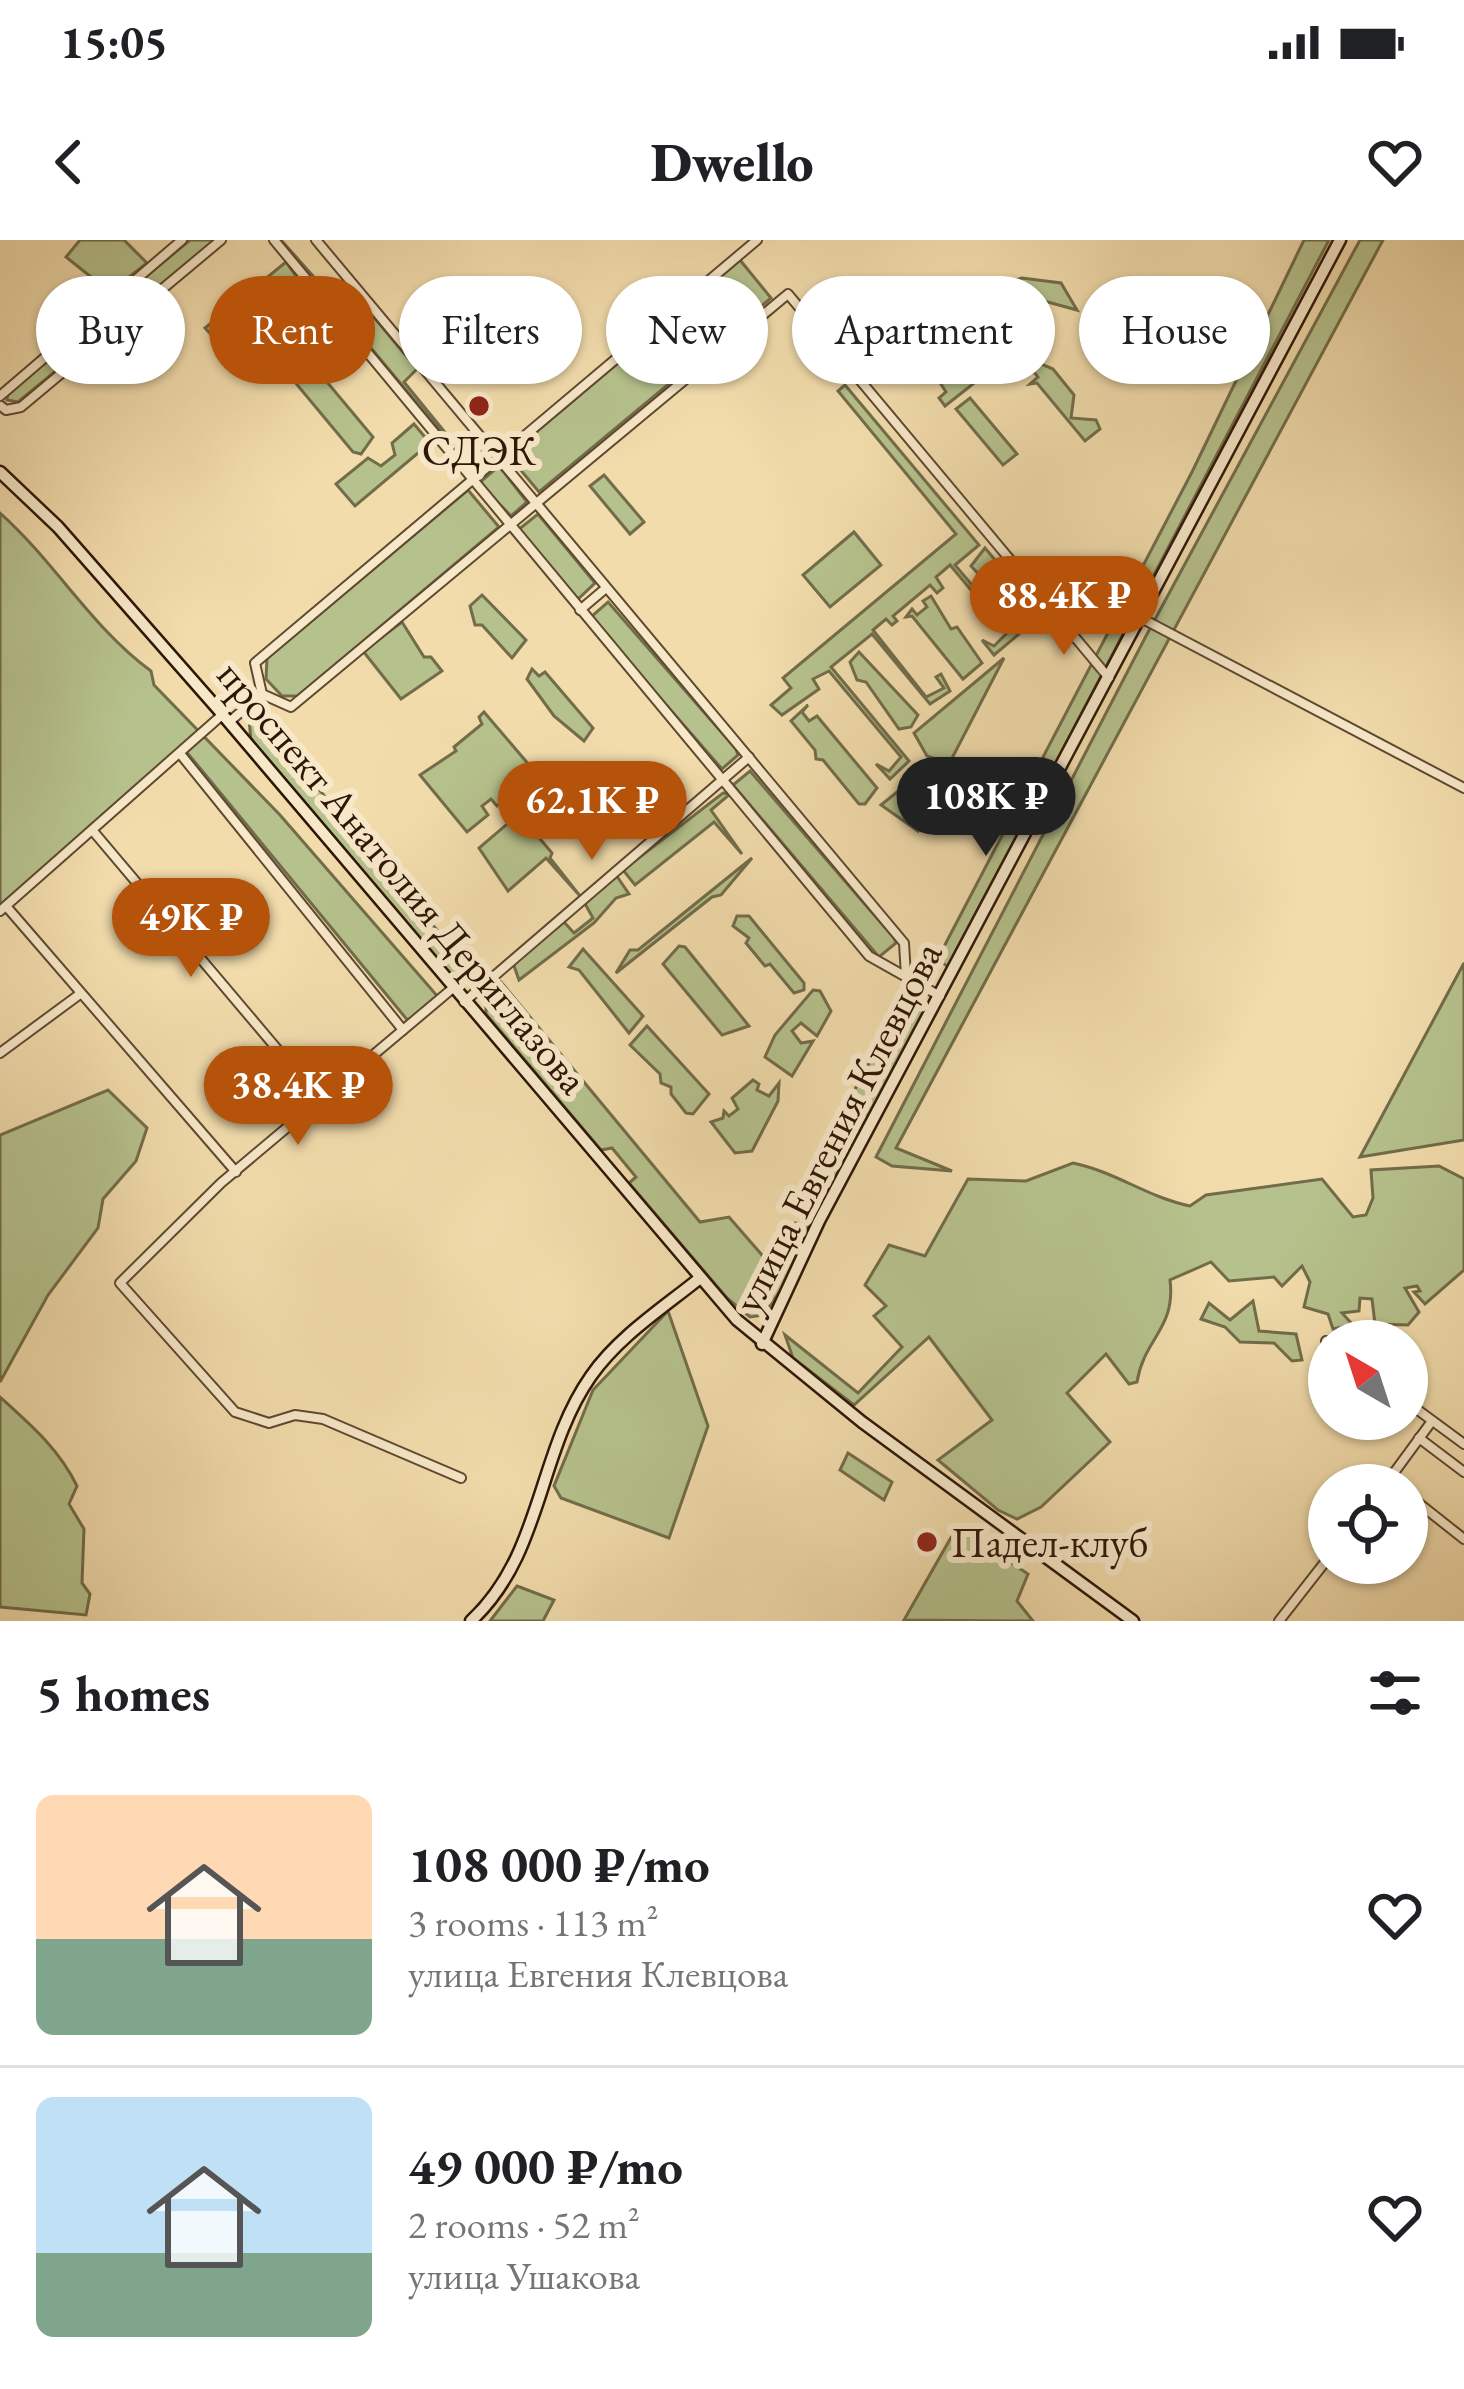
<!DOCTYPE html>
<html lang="en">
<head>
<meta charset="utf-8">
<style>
	body { margin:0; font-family:"EB Garamond",serif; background:#f6f6f6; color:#202124; height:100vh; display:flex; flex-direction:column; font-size:45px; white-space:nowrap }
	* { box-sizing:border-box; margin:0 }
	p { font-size:39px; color:#757577 }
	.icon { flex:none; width:66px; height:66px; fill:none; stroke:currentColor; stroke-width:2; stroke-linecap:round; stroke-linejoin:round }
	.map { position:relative; height:1381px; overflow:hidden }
	.sheet { display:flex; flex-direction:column; background:#fff; flex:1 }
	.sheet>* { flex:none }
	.hud { position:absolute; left:36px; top:36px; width:1392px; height:108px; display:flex; gap:24px }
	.needle { width:78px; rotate:321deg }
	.buttons { position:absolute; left:1308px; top:1080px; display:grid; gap:24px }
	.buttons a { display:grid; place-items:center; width:120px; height:120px; border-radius:50%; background:#fff; box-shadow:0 3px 9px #0004; font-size:60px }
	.price { position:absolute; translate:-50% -102px; padding:0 27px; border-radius:42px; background:#b45309; color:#fff; font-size:39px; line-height:78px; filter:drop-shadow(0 3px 6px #0008) }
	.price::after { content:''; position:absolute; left:50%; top:72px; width:36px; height:27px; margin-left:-18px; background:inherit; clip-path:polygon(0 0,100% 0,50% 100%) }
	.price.current { background:#222; color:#fff }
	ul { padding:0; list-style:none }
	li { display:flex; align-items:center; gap:36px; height:300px; padding:0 36px }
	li+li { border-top:3px solid #e0e0e0 }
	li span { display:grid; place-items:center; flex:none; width:336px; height:240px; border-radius:18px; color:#555 }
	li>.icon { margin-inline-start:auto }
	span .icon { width:144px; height:144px; fill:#fffc; stroke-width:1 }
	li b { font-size:51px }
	h2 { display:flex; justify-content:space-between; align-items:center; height:144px; padding:0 36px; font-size:51px }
	.chip { padding:0 42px; border-radius:54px; background:#fff; box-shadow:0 3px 9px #0004; font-size:42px; line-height:108px }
	.chip.current { background:#b45309; color:#fff }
	.status { display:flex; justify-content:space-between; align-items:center; height:84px; padding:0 60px; background:#fff; direction:ltr }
	.status svg { height:33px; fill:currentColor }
	header { display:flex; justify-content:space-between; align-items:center; height:156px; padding:0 36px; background:#fff; font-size:54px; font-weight:800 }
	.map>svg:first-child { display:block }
	.green { fill:#b6c28d; stroke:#726c4a; stroke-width:3 }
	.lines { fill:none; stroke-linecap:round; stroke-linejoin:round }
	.street-casing { stroke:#5f4830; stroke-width:12 }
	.secondary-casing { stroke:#2e1606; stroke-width:15 }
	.street { stroke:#f7e8c9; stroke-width:8 }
	.secondary { stroke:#f7e8c9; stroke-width:10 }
	.poi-dot { fill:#8f2418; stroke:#f7e8c9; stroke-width:4.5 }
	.labels { text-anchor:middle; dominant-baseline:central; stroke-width:12; stroke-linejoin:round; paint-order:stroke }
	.poi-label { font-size:42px; fill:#2e1606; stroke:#f7e8c9 }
	.street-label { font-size:42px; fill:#2e1606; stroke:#f7e8c9 }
</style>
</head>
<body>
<div class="status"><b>15:05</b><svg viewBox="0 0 49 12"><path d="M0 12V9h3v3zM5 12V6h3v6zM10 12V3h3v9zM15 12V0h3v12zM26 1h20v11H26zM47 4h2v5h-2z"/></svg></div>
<header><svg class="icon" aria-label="back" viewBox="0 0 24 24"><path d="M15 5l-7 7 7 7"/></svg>Dwello<svg class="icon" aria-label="heart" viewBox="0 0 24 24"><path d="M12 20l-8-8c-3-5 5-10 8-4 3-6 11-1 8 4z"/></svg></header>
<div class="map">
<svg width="1464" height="1381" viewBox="0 0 1464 1381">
	<rect width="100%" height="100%" fill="#f2dcac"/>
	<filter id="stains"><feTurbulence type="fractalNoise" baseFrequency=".00167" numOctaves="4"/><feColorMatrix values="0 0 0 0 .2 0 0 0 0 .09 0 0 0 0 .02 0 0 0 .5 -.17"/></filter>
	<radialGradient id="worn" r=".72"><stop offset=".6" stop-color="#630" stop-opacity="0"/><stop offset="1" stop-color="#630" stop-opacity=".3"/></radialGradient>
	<g class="green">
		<path d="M80,0H124L147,23L110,52L66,17Z"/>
		<path d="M190,0H215L18,162L7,160L8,151Z"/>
		<path d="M281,0L329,54L347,45L417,129L404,142L465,217L481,206L487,220L471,228Z"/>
		<path d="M1304,0H1329L949,727L937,720L1192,232Z"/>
		<path d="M1360,0H1383L896,908L952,931L892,926L876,917L1146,396Z"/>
		<path d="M740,20L771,58L696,121L665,84Z"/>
		<path d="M286,22L300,42L253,73L259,82L225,110L205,88Z"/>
		<path d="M971,38L999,45L1022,38L1061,43L1077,70L1022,55L959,58L963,53L956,42Z"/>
		<path d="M270,81H276L373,197L361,214L353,212L259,99V90Z"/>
		<path d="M651,95L682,133L539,252L508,215Z"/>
		<path d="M984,98L1010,109L1011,114L945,166L939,158L946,152L937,138Z"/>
		<path d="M1025,117L1053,129L1074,155L1071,178L1096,180L1100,189L1085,201L1037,143L1030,144L1038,137L1030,127L1021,133L1017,128Z"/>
		<path d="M845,145L979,305L955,325L1010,390L1019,394L994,415L982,400L994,406L1007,393L950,325L936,337L943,348L937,353L930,345L893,376L897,381L892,385L886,379L873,390L926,457L944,448L936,437L941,434L950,451L930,464L872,394L831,427L909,521L890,539L876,524L889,531L901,517L829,431L813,439L819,449L782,475L771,465L791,448L783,438L956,294L838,151Z"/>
		<path d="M970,158L1017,214L1003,225L956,169Z"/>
		<path d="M414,184L430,203L355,266L336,244L368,218L381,226L395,215L392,203Z"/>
		<path d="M499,226L527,262L511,276L479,243Z"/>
		<path d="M604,235L644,282L630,294L590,246Z"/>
		<path d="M468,250L499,287L298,456H282L266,439L267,418Z"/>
		<path d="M0,273C55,322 92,388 151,431L154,445L280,575L439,758L409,782L185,510L0,666Z"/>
		<path d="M538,274L595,343L578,359L518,290Z"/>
		<path d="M854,292L881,325L830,367L803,335Z"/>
		<path d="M985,308L1042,376L1028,388L971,326Z"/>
		<path d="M482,355L526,400L512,418L482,385H475L470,366Z"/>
		<path d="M931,356L951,389L957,387L982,423L963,439L912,376L906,377L912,369L917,375L927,367L923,361Z"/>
		<path d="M608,362L736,509L738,515L722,529L593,381L592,376Z"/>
		<path d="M402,382L424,417H431L442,431L401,459L363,411Z"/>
		<path d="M859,412L918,475L911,487L899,489L866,442L857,440L850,422Z"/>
		<path d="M1004,418L949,524L927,516L914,493Z"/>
		<path d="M532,429L539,436L545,432L593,488L584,501L554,476L527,439Z"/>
		<path d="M808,465L802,472L809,481L817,476L877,548L865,564H859L823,520L816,519L815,510L791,481Z"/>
		<path d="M484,472L536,533L497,566L491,559L482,566L488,575L467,592L420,535L456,511L454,507L482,484L479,477Z"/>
		<path d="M249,478L270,491L478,739L461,742L449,735L251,502Z"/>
		<path d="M925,528L945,540L918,591L881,565L913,539L919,545L928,538Z"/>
		<path d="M750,531L894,698L896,703L879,717L733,545Z"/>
		<path d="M723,553L730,554L711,570L742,614L714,582L635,645L623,630Z"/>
		<path d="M519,574L552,613L550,618L580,656L546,618L508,651L479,608Z"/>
		<path d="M752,618L721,655L712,657L616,733L630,710H638Z"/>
		<path d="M616,635L629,654L616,658L594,683L519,740L513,723L564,682L574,693L593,678L584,662Z"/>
		<path d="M737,676H749L804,743V750L794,753L770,724L765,726L746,703L749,698L733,686Z"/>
		<path d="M679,706L685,707L749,786L722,795L663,724Z"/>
		<path d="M583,709L643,776L629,793L579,730L569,727Z"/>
		<path d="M1464,723V900L1360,917Z"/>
		<path d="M501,742L700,982L729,977L768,1022L795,983L809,984L786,1042L764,1075L750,1077L727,1058L629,943L636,937L612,908L601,910L486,774V751Z"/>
		<path d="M911,746L929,767L826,964L816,969L801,964L798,954Z"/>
		<path d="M813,750L820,751L831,771L817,796L801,783L792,791L801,803L813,801L792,836L765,817L775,795Z"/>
		<path d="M647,786L709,854L693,874L686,873L671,854V847L661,843L660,834L630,805Z"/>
		<path d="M753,840L759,844L757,850L769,856L779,843L778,861L752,911L735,913L711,882L723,878L724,871L729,876L738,869L732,858Z"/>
		<path d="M108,850L147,888L136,921L103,959L98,988L48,1055L0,1142V895Z"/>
		<path d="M1073,923C1116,932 1147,957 1190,966L1206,955L1322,939L1353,977L1366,975L1373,958L1371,930L1439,926L1464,939V1030L1425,1064L1414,1052L1420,1051L1417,1046L1405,1048L1419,1072L1408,1085L1375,1084L1372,1059L1360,1058L1359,1071L1342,1073L1353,1085L1333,1089L1328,1074L1304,1067L1310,1042L1302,1026L1282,1046L1274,1037L1229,1041L1211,1022L1170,1040C1176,1089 1144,1098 1137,1142L1129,1144L1106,1114L1067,1153L1110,1202L1041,1267L1017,1279L998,1270L938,1220L992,1180L929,1097L854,1165L793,1118L785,1095L858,1153L902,1107L874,1076L886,1066L865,1045L889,1005L925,1016L968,939L1026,941Z"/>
		<path d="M1253,1061L1259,1091L1296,1094L1302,1120L1292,1121L1274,1103L1240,1102L1225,1087L1201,1079L1209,1063L1230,1080Z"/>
		<path d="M668,1071L708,1186L669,1298L561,1258L554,1246L593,1150Z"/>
		<path d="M0,1157C31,1185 59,1209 77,1246L69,1264L84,1289L82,1343L90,1354L86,1375L0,1367Z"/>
		<path d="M848,1213L892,1242L884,1260L840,1230Z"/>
		<path d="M957,1287L1028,1334L1017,1361L1033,1381L904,1380Z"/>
		<path d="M517,1346L554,1360L543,1381H490Z"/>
	</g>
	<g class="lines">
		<g class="street-casing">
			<g id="street">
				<path d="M274,0L869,716L940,756"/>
				<path d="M316,0L904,703L906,736"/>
				<path d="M757,0L255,423L262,454L291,467L788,54L1109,438"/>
				<path d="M653,88L690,132"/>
				<path d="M0,156L182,0"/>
				<path d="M1,166L6,170L21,167L221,0"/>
				<path d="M580,370L606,348"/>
				<path d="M1141,378L1464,548"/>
				<path d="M229,482L262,454"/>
				<path d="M182,516L403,790"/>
				<path d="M93,591L321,861"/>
				<path d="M6,666L236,932"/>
				<path d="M0,671L222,475"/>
				<path d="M453,748L221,943L120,1043L235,1172L269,1183L295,1175L323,1179L461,1238"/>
				<path d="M464,762L749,517"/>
				<path d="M0,813L80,754"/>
				<path d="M1326,1101L1329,1103"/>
				<path d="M1407,1162L1464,1204"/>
				<path d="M1419,1198L1464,1232"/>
				<path d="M1385,1245L1432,1181"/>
				<path d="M1407,1254L1464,1299"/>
				<path d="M1279,1381L1329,1317"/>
			</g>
		</g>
		<g class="secondary-casing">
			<g id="secondary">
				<path d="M0,232L58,287L217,468L737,1080L862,1182L1133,1381"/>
				<path d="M762,1104L819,981L1340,0"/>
				<path d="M471,1381C543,1314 537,1213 591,1136C619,1096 663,1068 700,1038"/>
			</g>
		</g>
		<use href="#street" class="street"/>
		<use href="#secondary" class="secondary"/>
	</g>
	<g class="poi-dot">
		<circle cx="479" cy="166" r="12"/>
		<circle cx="927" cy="1302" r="12"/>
	</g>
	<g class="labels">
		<g class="poi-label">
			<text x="479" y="210">СДЭК</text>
			<text x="951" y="1302" text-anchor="start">Падел-клуб</text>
		</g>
		<g class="street-label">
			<text transform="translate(403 637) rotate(50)">проспект Анатолия Дериглазова</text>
			<text transform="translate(837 887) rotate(-63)">улица Евгения Клевцова</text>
		</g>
	</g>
	<rect width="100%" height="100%" filter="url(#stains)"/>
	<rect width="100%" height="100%" fill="url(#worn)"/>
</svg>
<div class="buttons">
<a><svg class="needle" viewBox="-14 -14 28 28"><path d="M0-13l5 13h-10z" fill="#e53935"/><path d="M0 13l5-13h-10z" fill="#757577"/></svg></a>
<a><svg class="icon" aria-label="locate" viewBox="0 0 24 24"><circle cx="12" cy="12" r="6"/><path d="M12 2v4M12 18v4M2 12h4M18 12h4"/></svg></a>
</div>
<b class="price" style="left:1064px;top:418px">88.4K ₽</b>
<b class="price current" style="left:986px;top:619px">108K ₽</b>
<b class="price" style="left:592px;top:623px">62.1K ₽</b>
<b class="price" style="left:191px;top:740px">49K ₽</b>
<b class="price" style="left:298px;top:908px">38.4K ₽</b>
<div class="hud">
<a class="chip">Buy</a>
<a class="chip current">Rent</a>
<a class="chip">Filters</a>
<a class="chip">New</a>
<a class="chip">Apartment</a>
<a class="chip">House</a>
</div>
</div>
<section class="sheet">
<h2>5 homes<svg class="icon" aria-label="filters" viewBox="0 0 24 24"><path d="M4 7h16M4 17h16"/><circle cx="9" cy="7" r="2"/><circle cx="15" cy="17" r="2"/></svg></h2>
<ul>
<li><span style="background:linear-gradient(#ffd9b3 60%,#7fa58c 0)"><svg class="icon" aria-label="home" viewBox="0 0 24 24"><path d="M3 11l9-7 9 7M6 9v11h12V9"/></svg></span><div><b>108 000 ₽/mo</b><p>3 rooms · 113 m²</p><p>улица Евгения Клевцова</p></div><svg class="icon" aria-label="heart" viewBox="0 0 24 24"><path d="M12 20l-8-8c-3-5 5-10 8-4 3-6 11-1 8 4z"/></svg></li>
<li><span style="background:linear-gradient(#bfe0f5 65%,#7fa58c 0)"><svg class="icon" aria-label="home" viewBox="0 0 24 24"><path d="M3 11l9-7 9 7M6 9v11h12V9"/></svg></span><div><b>49 000 ₽/mo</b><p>2 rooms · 52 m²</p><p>улица Ушакова</p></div><svg class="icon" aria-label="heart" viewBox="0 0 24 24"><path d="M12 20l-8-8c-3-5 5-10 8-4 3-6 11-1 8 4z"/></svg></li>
</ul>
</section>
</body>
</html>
